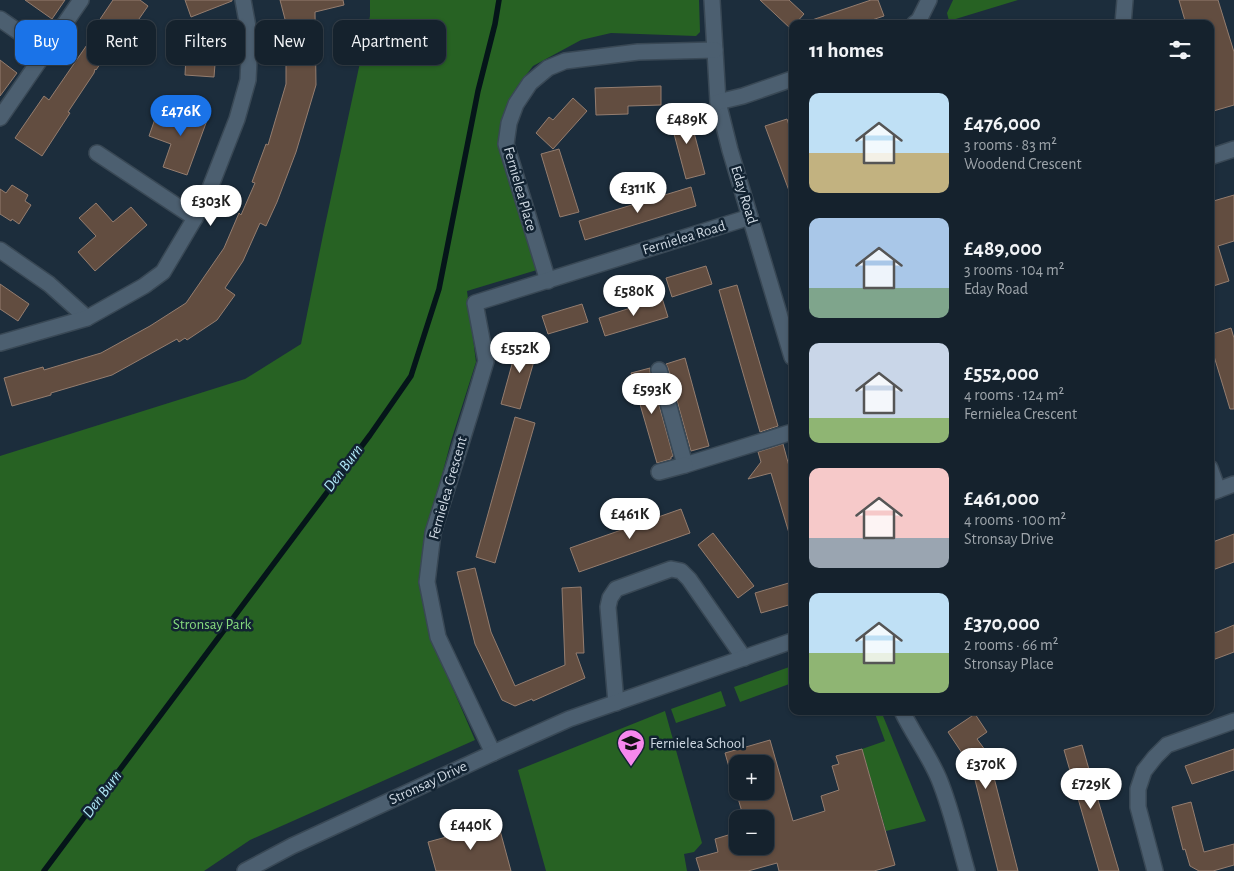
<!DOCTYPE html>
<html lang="en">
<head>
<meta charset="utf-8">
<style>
	body { margin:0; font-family:"Alegreya Sans",sans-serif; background:#1e2a35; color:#f1f3f6; height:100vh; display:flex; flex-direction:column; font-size:19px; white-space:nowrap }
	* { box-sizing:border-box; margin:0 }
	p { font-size:16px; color:#9da4aa }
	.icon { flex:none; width:28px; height:28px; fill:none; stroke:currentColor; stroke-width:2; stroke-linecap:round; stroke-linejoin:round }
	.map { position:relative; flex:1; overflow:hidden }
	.side { position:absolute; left:789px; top:20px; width:425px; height:695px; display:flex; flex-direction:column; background:#15222d; border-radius:10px; box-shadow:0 1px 4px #0004,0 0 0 1px #343f49 }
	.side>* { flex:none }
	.hud { position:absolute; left:15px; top:20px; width:475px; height:45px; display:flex; gap:10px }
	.controls { position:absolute; left:729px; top:755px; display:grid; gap:10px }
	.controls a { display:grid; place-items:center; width:45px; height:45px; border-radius:10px; background:#15222d; box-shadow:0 1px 4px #0004,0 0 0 1px #343f49; font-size:25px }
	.price { position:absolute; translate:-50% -42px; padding:0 11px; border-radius:18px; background:#fff; color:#222; font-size:16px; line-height:32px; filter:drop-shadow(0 1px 2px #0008) }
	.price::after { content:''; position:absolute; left:50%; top:30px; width:15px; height:11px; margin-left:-8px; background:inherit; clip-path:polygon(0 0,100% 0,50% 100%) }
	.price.current { background:#1a73e8; color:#fff }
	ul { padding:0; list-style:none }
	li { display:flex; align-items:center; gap:15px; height:125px; padding:0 20px }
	li span { display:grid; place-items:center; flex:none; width:140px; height:100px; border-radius:10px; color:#555 }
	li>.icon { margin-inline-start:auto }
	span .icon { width:60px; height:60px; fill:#fffc; stroke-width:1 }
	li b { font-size:21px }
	h2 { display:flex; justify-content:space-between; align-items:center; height:60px; padding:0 20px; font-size:21px }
	.pill { padding:0 18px; border-radius:10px; background:#15222d; box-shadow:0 1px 4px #0004,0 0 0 1px #343f49; font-size:18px; line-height:45px }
	.pill.current { background:#1a73e8; color:#fff }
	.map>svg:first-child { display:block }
	.green { fill:#276223 }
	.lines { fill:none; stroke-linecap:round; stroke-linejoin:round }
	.stream { stroke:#051519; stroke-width:5.5 }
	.building { fill:#624d40; stroke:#947d6f; fill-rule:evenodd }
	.minor-casing { stroke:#394855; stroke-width:18 }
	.minor { stroke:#4c5f70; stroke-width:15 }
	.labels { text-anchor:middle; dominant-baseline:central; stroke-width:5; stroke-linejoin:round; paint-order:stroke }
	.street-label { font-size:15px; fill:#ced8e2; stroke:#122332 }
	.park-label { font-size:15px; fill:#85d97d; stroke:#122332 }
	.poi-label { font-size:15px; fill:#ced8e2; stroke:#122332; text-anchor:start }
	.water-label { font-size:16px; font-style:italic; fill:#aee6f5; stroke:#122332 }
</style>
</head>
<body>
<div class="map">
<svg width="1234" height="871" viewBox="0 0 1234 871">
	<rect width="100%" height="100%" fill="#1c2d3c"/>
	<g class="green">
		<path d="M370,0H699L700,32L696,36L611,33L581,40L533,66L517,87L506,109L501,142L540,269L467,291L476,362L451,441L423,547V599L444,668L475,740L250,840L204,871H0V456L245,379L301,344L324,230L370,16Z"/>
		<path d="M953,0H1018L949,21L947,13Z"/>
		<path d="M792,666V683L740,702L734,687Z"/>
		<path d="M721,691L726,706L676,723L671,709Z"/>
		<path d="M665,711L702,843L694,852L684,854L687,871H546L518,770Z"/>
		<path d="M874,711H881L926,821L886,831L862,749L885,741Z"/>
	</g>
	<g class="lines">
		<path class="stream" d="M44,871L370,435L411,376L439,289L478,91L495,24L499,0"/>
	</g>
	<g class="building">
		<path d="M25,0H65L52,19Z"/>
		<path d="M113,0H140L148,6L114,55L109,51L96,70L95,69L94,73L68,112L70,113L42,156L15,138L44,96L49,100L91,39L88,37Z"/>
		<path d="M185,0H232V1L191,17Z"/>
		<path d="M280,0H343L344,5L315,12L316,85L296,152L277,202L266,226L260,223L243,261L225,288L235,295L217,320L187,340L185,338L179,342L177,339L112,375L51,393V395L12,406L4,378L43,367L44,370L101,353L150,326L186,303L224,248L239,213L241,215L255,183L252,182L266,144L268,145L286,84V23Z"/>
		<path d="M760,0H789L804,14L795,24H792V27L791,29Z"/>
		<path d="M871,0H878L884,16L860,24H809V21Z"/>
		<path d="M1179,0H1218L1234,52V105L1210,112V24H1186Z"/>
		<path d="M187,37L217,39L214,77L185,75Z"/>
		<path d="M0,60L17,73L0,96Z"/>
		<path d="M661,86V105L628,106V114L596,115L595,88Z"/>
		<path d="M573,98L587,111L553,149L536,133L549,117L553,120Z"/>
		<path d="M186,103L210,112L187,175L163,167L171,144L149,136L156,116L179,125Z"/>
		<path d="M688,110L705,174L686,179L669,115Z"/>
		<path d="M787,119L792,135V196H791L765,126Z"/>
		<path d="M559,149L579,212L560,217L541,154Z"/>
		<path d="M12,185L28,195L25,201L31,205L19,224L12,219L11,221L0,214V189L6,193Z"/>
		<path d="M691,187L696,206L585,240L579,221Z"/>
		<path d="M1234,195V241L1218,246L1229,281L1210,287V202Z"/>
		<path d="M96,203L113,222L131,207L147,225L95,271L78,252L96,236L79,218Z"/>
		<path d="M706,266L712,284L672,297L666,278Z"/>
		<path d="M0,284L29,304L18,321L0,309Z"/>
		<path d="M737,285L778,426L760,432L719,290Z"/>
		<path d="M662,298L668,317L605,336L599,318Z"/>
		<path d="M582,304L588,322L548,334L542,316Z"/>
		<path d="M1231,328L1234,338V409H1230L1210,343V335Z"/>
		<path d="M519,339L539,344L520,409L501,404Z"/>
		<path d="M685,358L709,446L691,451L668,368L666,364Z"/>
		<path d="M650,368V372L673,456L671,457V459L657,463L631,373Z"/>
		<path d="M515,417L535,423L495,563L476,557Z"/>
		<path d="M783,444L792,477V533H789L771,473L748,479L761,462L758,452Z"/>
		<path d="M681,509L690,533L579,572L570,548Z"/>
		<path d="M713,533L754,586L738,598L698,545Z"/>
		<path d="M1234,534V562L1210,571V543Z"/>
		<path d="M475,568L491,632L515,686L565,665L562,588L581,587L584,653H576L585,678L533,701L532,699L515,706L502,700L475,644L457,572Z"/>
		<path d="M792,582V604L761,613L755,593Z"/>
		<path d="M1234,625V652L1210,661V635Z"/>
		<path d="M975,714L987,732L977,739L988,754L1018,871H998L972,768L948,732Z"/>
		<path d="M770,740L793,821L825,811L821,796L839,790L832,766L839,764L836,756L862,749L895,865L874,871H779L777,863L748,871H700L696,858L718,852L715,839L738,832V846H765V819H744L725,753ZM738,764H765V791H738Z"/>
		<path d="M1082,745L1090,773L1119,871H1099L1064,750Z"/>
		<path d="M1234,749V770L1192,784L1185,766Z"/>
		<path d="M1191,802L1204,852L1234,844V865L1213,871H1199L1190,866L1185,849L1183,850L1172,807Z"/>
		<path d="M498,823L511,871H436L428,842Z"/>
	</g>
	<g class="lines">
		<g class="minor-casing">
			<g id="minor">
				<path d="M712,0L718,102L730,150L792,357"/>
				<path d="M0,19L46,51"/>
				<path d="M914,24L919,20L929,0"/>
				<path d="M1123,24L1125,0"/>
				<path d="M718,102L743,96L792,79"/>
				<path d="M0,118L81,0"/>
				<path d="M97,153L195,218"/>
				<path d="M1210,157L1234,149"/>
				<path d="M0,250L49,284L87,318"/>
				<path d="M548,281L506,144L509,123L516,104L530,83L548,68L565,61L638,52L715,50"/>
				<path d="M0,343L87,318L144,286L163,272L195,218L210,188L237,119L248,80L250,38L243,0"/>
				<path d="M659,370L685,465L792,432"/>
				<path d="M1210,468L1218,490"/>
				<path d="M659,472L685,465"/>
				<path d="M1210,493L1234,484"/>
				<path d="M616,703L608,607L610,598L616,589L671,569L681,571L689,579L744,658"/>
				<path d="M902,711C913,734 929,755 939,779C951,808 958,840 967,871"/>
				<path d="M493,753L438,637L427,582L433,533L472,408L486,361L475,303L750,217"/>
				<path d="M245,871L292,846L493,753L569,719L792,641"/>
				<path d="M1155,871L1138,807V789L1144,771L1155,757L1167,745L1234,721"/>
			</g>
		</g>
		<use href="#minor" class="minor"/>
	</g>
	<defs>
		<g id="school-pin" transform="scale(1.4375)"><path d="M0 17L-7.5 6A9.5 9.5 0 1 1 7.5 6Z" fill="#f688ed" stroke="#122332"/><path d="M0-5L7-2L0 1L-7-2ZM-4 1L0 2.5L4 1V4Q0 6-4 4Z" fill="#111"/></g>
	</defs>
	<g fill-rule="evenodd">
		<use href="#school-pin" x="631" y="743"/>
	</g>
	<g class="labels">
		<g class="street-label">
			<text transform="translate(520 189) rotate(74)">Fernielea Place</text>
			<text transform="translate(744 195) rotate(73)">Eday Road</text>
			<text transform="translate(684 238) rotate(-17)">Fernielea Road</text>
			<text transform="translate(448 488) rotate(-74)">Fernielea Crescent</text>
			<text transform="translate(428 783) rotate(-25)">Stronsay Drive</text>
		</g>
		<g class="park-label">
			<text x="212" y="624">Stronsay Park</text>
		</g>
		<g class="poi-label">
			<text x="650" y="743">Fernielea School</text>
		</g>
		<g class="water-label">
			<text transform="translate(343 468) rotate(-53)">Den Burn</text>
			<text transform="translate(102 794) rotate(-53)">Den Burn</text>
		</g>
	</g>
</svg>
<div class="controls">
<a>+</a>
<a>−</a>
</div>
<b class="price current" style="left:181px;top:137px">£476K</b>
<b class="price" style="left:687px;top:145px">£489K</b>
<b class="price" style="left:638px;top:214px">£311K</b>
<b class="price" style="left:211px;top:227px">£303K</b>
<b class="price" style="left:634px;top:317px">£580K</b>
<b class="price" style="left:520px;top:374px">£552K</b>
<b class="price" style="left:652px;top:415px">£593K</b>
<b class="price" style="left:630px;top:540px">£461K</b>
<b class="price" style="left:986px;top:790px">£370K</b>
<b class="price" style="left:1091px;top:810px">£729K</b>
<b class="price" style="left:471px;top:851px">£440K</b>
<div class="hud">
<a class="pill current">Buy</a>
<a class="pill">Rent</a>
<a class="pill">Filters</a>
<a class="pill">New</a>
<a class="pill">Apartment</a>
</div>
<section class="side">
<h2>11 homes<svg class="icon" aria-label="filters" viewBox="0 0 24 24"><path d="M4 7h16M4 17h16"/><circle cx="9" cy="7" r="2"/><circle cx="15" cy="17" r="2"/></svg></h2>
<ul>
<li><span style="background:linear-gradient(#bfe0f5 60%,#c2b280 0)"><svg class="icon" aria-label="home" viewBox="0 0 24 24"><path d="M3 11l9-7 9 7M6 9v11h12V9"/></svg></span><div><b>£476,000</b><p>3 rooms · 83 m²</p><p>Woodend Crescent</p></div></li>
<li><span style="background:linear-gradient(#a9c7e8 70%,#7fa58c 0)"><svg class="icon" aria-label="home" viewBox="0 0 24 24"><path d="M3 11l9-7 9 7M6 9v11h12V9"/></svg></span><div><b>£489,000</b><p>3 rooms · 104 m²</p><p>Eday Road</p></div></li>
<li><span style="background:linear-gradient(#c9d6e8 75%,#8fb573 0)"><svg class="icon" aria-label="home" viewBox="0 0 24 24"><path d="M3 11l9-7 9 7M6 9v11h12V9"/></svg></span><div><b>£552,000</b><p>4 rooms · 124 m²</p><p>Fernielea Crescent</p></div></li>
<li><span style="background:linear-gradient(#f6c9c9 70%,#9aa5b1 0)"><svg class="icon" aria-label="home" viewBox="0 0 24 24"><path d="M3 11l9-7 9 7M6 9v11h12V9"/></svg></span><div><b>£461,000</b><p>4 rooms · 100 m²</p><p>Stronsay Drive</p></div></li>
<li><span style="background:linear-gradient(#bfe0f5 60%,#8fb573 0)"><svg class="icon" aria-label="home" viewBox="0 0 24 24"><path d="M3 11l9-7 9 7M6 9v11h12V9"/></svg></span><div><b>£370,000</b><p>2 rooms · 66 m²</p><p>Stronsay Place</p></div></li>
</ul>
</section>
</div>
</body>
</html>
